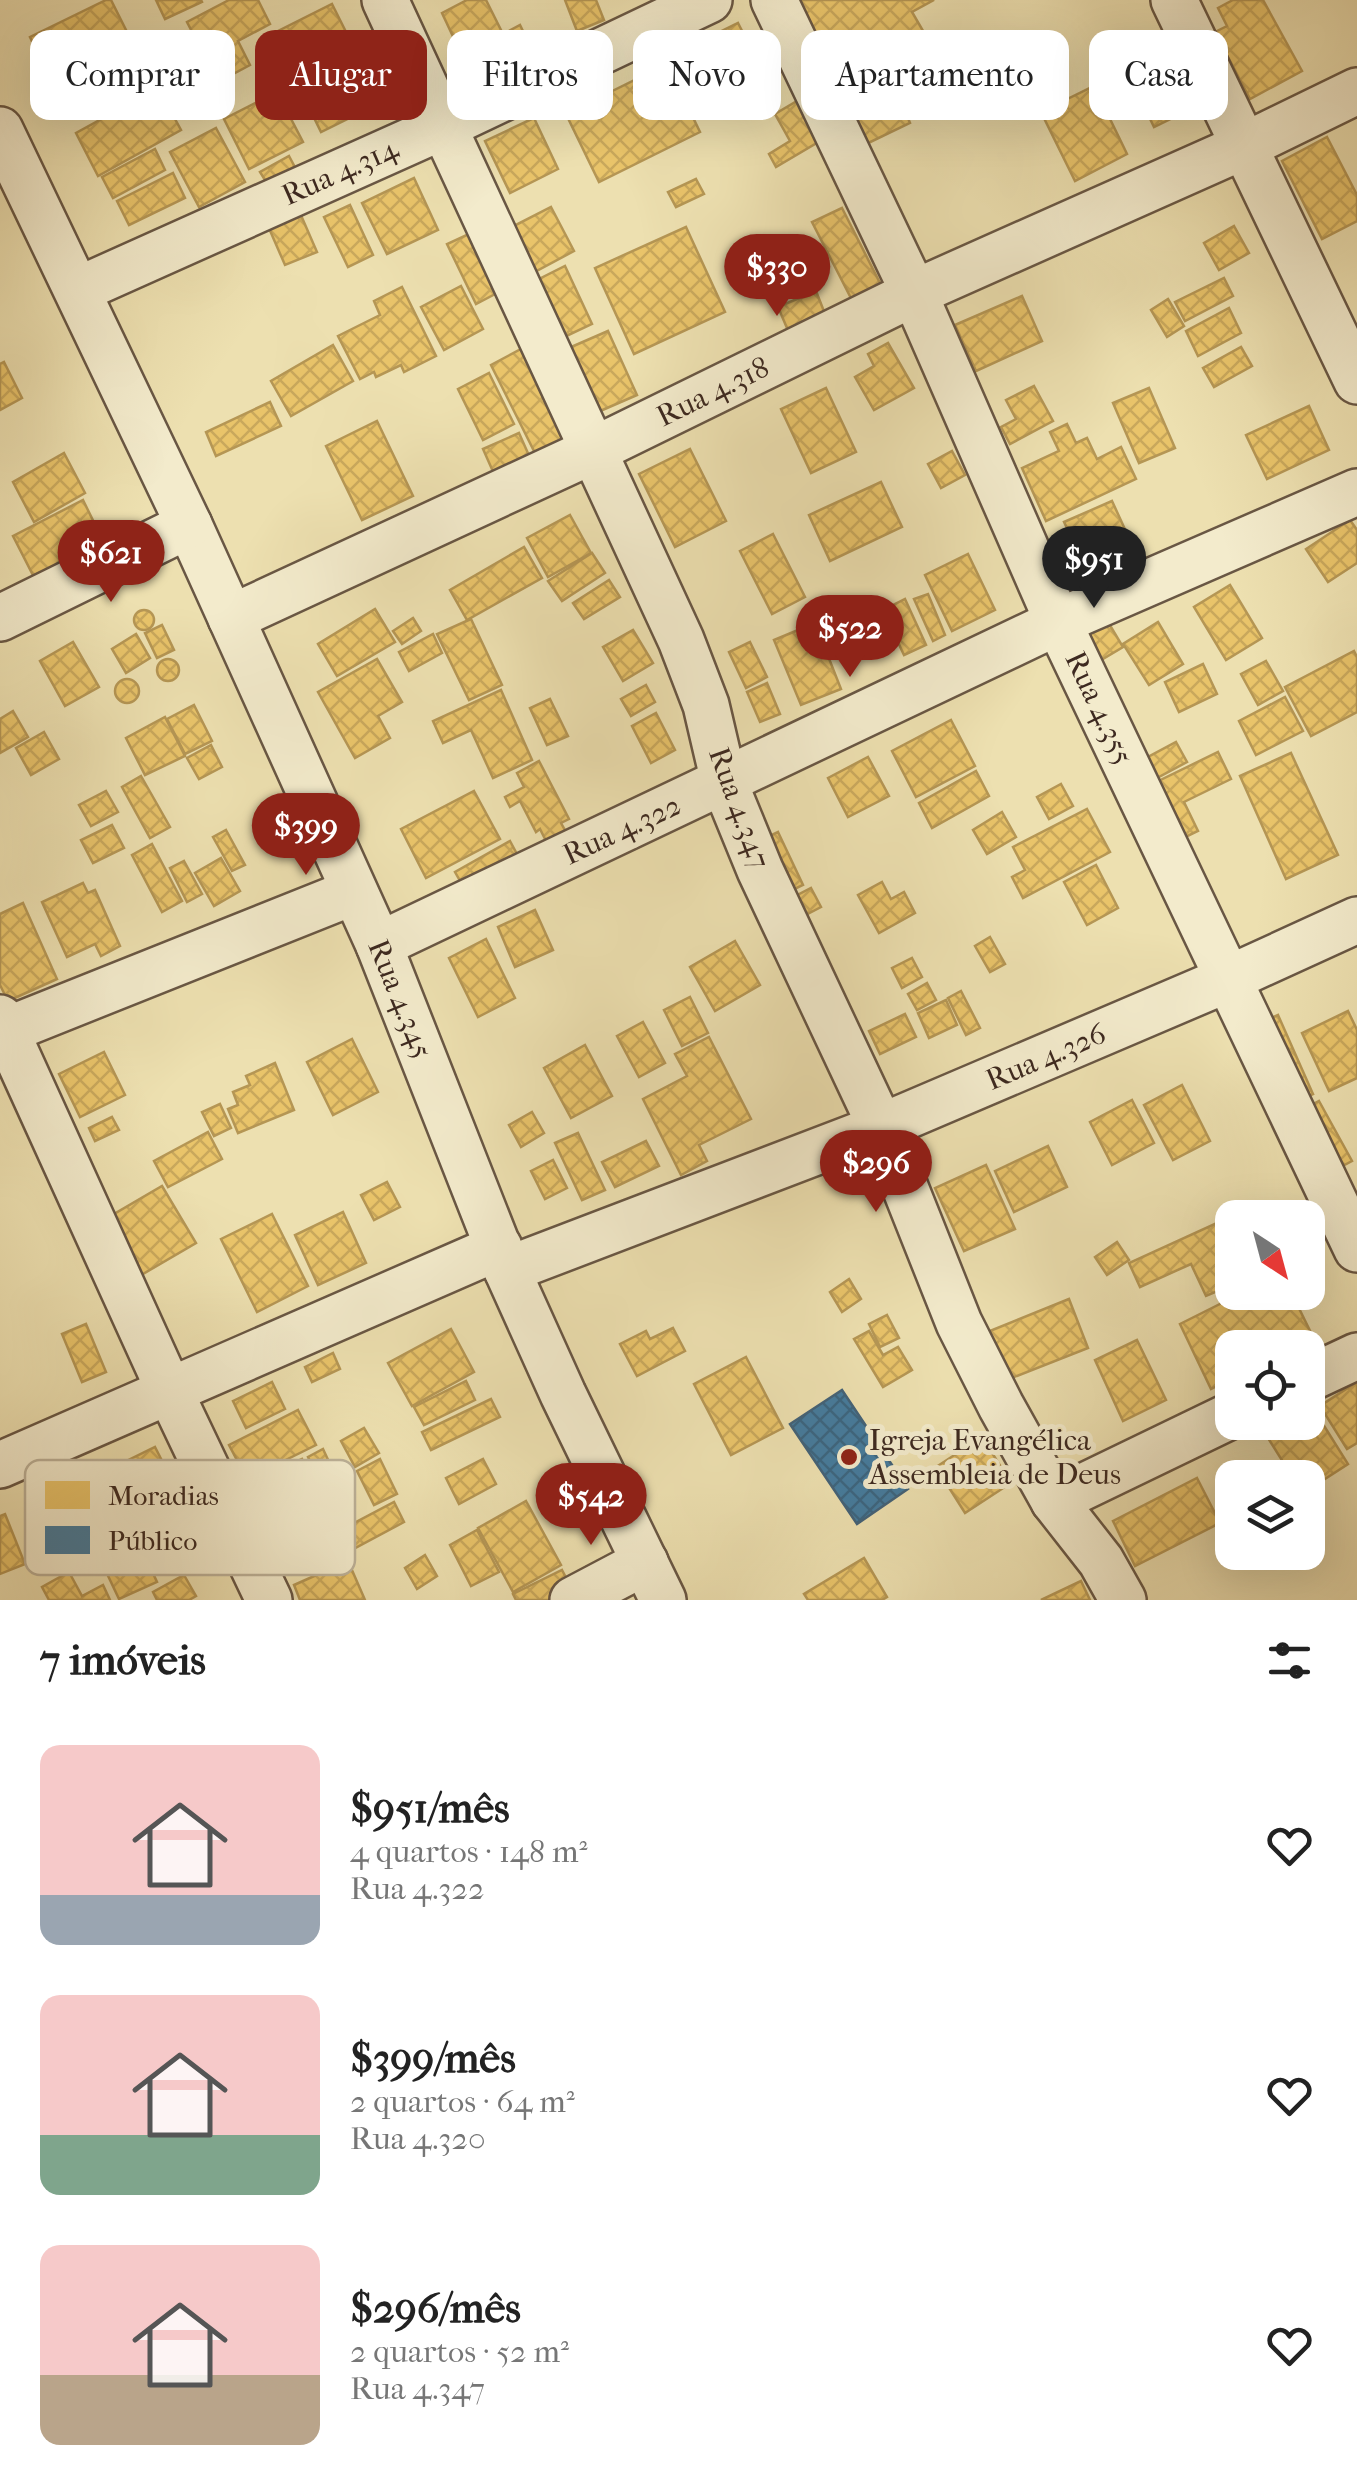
<!DOCTYPE html>
<html lang="pt">
<head>
<meta charset="utf-8">
<style>
	body { margin:0; font-family:"IM FELL French Canon",serif; background:#f6f6f6; color:#222; height:100vh; display:flex; flex-direction:column; font-size:38px; white-space:nowrap }
	* { box-sizing:border-box; margin:0 }
	p { font-size:32px; color:#767676 }
	.icon { flex:none; width:55px; height:55px; fill:none; stroke:currentColor; stroke-width:2; stroke-linecap:round; stroke-linejoin:round }
	.map { position:relative; height:1600px; overflow:hidden }
	.side { display:flex; flex-direction:column; background:#fff; flex:1 }
	.side>* { flex:none }
	.guide { position:absolute; left:30px; top:30px; width:1298px; height:90px; display:flex; gap:20px }
	.needle { width:65px; rotate:144deg }
	.controls { position:absolute; left:1215px; top:1200px; display:grid; gap:20px }
	.controls a { display:grid; place-items:center; width:110px; height:110px; border-radius:20px; background:#fff; box-shadow:0 10px 40px #0002; font-size:50px }
	.price { position:absolute; translate:-50% -85px; padding:0 22px; border-radius:35px; background:#8f2418; color:#fff; font-size:32px; line-height:65px; filter:drop-shadow(0 2px 5px #0008) }
	.price::after { content:''; position:absolute; left:50%; top:60px; width:30px; height:22px; margin-left:-15px; background:inherit; clip-path:polygon(0 0,100% 0,50% 100%) }
	.price.active { background:#222; color:#fff }
	ul { padding:0; list-style:none }
	li { display:flex; align-items:center; gap:30px; height:250px; padding:0 40px }
	li span { display:grid; place-items:center; flex:none; width:280px; height:200px; border-radius:20px; color:#555 }
	li>.icon { margin-inline-start:auto }
	span .icon { width:120px; height:120px; fill:#fffc; stroke-width:1 }
	li b { font-size:42px }
	h2 { display:flex; justify-content:space-between; align-items:center; height:120px; padding:0 40px; font-size:42px }
	.pill { padding:0 35px; border-radius:20px; background:#fff; box-shadow:0 10px 40px #0002; font-size:35px; line-height:90px }
	.pill.active { background:#8f2418; color:#fff }
	.map>svg:first-child { display:block }
	.homes { fill:url(#homes-cross-hatch); stroke:#b59654; stroke-width:2.5 }
	.public { fill:url(#public-cross-hatch); stroke:#436278; stroke-width:2.5 }
	.lines { fill:none; stroke-linecap:round; stroke-linejoin:round }
	.minor-casing { stroke:#695744; stroke-width:50 }
	.minor { stroke:#f3ebcc; stroke-width:45 }
	.poi-dot { fill:#8f2418; stroke:#f3ebcc; stroke-width:4 }
	.labels { text-anchor:middle; dominant-baseline:central; stroke-width:10; stroke-linejoin:round; paint-order:stroke }
	.street-label { font-size:30px; fill:#3d2920; stroke:#f3ebcc }
	.poi-label { font-size:30px; fill:#3d2920; stroke:#f3ebcc; text-anchor:start }
	.key { fill:#f3ebcc; stroke:#bcb198; stroke-width:2.5 }
	.key-label { font-size:28px; fill:#3d2920 }
</style>
</head>
<body>
<div class="map">
<svg width="1357" height="1600" viewBox="0 0 1357 1600">
	<defs>
		<pattern id="homes-cross-hatch" width="8" height="8" patternUnits="userSpaceOnUse" patternTransform="scale(2.5)"><rect width="8" height="8" fill="#e9c46a"/><path d="M0 0l8 8M0 8l8-8" fill="none" stroke="#c9a85c"/></pattern>
		<pattern id="public-cross-hatch" width="8" height="8" patternUnits="userSpaceOnUse" patternTransform="scale(2.5)"><rect width="8" height="8" fill="#457b9d"/><path d="M0 0l8 8M0 8l8-8" fill="none" stroke="#3b6580"/></pattern>
	</defs>
	<rect width="100%" height="100%" fill="#ede0b0"/>
	<filter id="stains"><feTurbulence type="fractalNoise" baseFrequency=".002" numOctaves="4"/><feColorMatrix values="0 0 0 0 .2 0 0 0 0 .09 0 0 0 0 .02 0 0 0 .5 -.17"/></filter>
	<radialGradient id="worn" r=".72"><stop offset=".6" stop-color="#630" stop-opacity="0"/><stop offset="1" stop-color="#630" stop-opacity=".3"/></radialGradient>
	<g class="homes">
		<path d="M106,0H111L131,40L50,79L30,37Z"/>
		<path d="M156,0H201L202,2L165,19Z"/>
		<path d="M229,0H258L270,24L238,41L250,65L218,82L187,22Z"/>
		<path d="M467,0H486L503,34L520,25L532,50L473,79L442,13Z"/>
		<path d="M565,0H596L604,20L577,31Z"/>
		<path d="M796,0H934L912,12L926,36L879,62L868,44L849,55L845,47L828,57Z"/>
		<path d="M1233,0H1263L1302,71L1250,99L1215,32L1227,26L1218,8Z"/>
		<path d="M332,4L355,50L284,85L262,39Z"/>
		<path d="M738,23L772,89L715,118L681,51Z"/>
		<path d="M363,53L386,100L321,132L298,85Z"/>
		<path d="M983,54L996,80L962,98L949,73Z"/>
		<path d="M1165,56L1191,109L1154,127L1142,102L1162,92L1148,64Z"/>
		<path d="M667,64L700,132L599,182L566,114Z"/>
		<path d="M867,76L876,96L895,87L910,123L860,147L834,91Z"/>
		<path d="M1094,86L1127,154L1075,181L1041,112Z"/>
		<path d="M158,88L181,130L98,176L76,133Z"/>
		<path d="M277,92L303,142L249,169L224,119Z"/>
		<path d="M797,101L820,141L776,167L769,154L790,141L775,114Z"/>
		<path d="M534,118L558,169L510,193L485,141Z"/>
		<path d="M216,128L245,182L199,207L170,152Z"/>
		<path d="M1327,137L1357,195V221L1322,239L1282,161Z"/>
		<path d="M155,149L165,170L113,198L102,177Z"/>
		<path d="M289,156L298,173L270,188L260,172Z"/>
		<path d="M173,173L185,198L129,225L117,201Z"/>
		<path d="M414,178L438,230L387,254L362,203Z"/>
		<path d="M696,179L704,194L676,207L668,192Z"/>
		<path d="M350,205L373,255L348,267L324,217Z"/>
		<path d="M551,207L574,251L529,275L506,230Z"/>
		<path d="M842,208L883,289L854,304L812,222Z"/>
		<path d="M300,213L317,252L285,265L268,226Z"/>
		<path d="M1234,226L1249,253L1219,270L1204,243Z"/>
		<path d="M686,227L725,312L634,354L595,268Z"/>
		<path d="M469,234L497,293L476,304L447,244Z"/>
		<path d="M565,266L592,324L560,339L533,282Z"/>
		<path d="M1224,278L1233,296L1185,321L1175,302Z"/>
		<path d="M461,286L483,329L444,350L421,307Z"/>
		<path d="M402,287L436,356L404,372L401,365L376,377L374,372L360,379L338,336L380,315L374,301Z"/>
		<path d="M816,291L827,319L790,335L778,307Z"/>
		<path d="M1022,296L1042,341L976,371L955,325Z"/>
		<path d="M1168,299L1184,326L1167,337L1151,310Z"/>
		<path d="M1229,308L1241,333L1198,356L1186,331Z"/>
		<path d="M608,331L637,395L591,415L562,351Z"/>
		<path d="M888,343L914,388L874,410L855,377L874,366L868,354Z"/>
		<path d="M333,345L353,381L291,416L271,381Z"/>
		<path d="M1241,347L1252,366L1214,387L1203,368Z"/>
		<path d="M521,349L568,442L537,457L491,365Z"/>
		<path d="M4,362L22,398L0,410V364Z"/>
		<path d="M489,373L514,424L483,440L458,389Z"/>
		<path d="M1034,386L1053,421L1010,444L1001,427L1016,419L1006,400Z"/>
		<path d="M826,388L856,452L811,473L781,409Z"/>
		<path d="M1149,388L1175,448L1139,463L1113,403Z"/>
		<path d="M270,402L281,426L216,456L206,432Z"/>
		<path d="M1309,406L1329,450L1267,479L1246,435Z"/>
		<path d="M377,421L413,496L362,520L326,446Z"/>
		<path d="M1067,424L1076,443L1087,438L1097,459L1121,447L1136,479L1046,521L1022,468L1059,451L1050,432Z"/>
		<path d="M519,433L531,460L495,476L483,449Z"/>
		<path d="M690,449L726,521L675,547L639,474Z"/>
		<path d="M952,451L965,475L941,488L928,464Z"/>
		<path d="M64,453L85,493L34,522L13,482Z"/>
		<path d="M881,482L902,527L830,561L809,515Z"/>
		<path d="M83,500L107,549L38,585L13,536Z"/>
		<path d="M1112,501L1129,538L1064,567L1057,551L1074,543L1064,522Z"/>
		<path d="M570,515L591,553L548,577L527,538Z"/>
		<path d="M1350,520L1357,530V563L1328,582L1306,549Z"/>
		<path d="M773,534L805,597L772,614L740,551Z"/>
		<path d="M524,547L542,578L467,620L450,590Z"/>
		<path d="M592,553L605,573L562,601L548,581Z"/>
		<path d="M968,554L995,610L952,631L925,575Z"/>
		<path d="M609,580L620,597L584,619L573,603Z"/>
		<path d="M1230,585L1262,638L1226,660L1194,607Z"/>
		<path d="M928,594L945,635L933,641L914,599Z"/>
		<path d="M905,599L926,645L904,655L883,610Z"/>
		<path d="M375,609L395,642L337,676L318,644Z"/>
		<circle cx="144" cy="620" r="10"/>
		<path d="M1105,617L1123,647L1091,666L1073,637Z"/>
		<path d="M413,618L421,631L402,644L393,631Z"/>
		<path d="M471,619L502,685L469,700L437,634Z"/>
		<path d="M1158,622L1183,664L1149,685L1123,644Z"/>
		<path d="M815,623L841,689L801,705L774,640Z"/>
		<path d="M162,625L174,650L157,658L145,633Z"/>
		<path d="M633,630L653,663L623,681L603,647Z"/>
		<path d="M136,634L150,658L126,673L112,649Z"/>
		<path d="M433,634L442,653L409,671L399,652Z"/>
		<path d="M73,642L99,687L65,706L40,661Z"/>
		<path d="M750,642L767,677L746,688L729,652Z"/>
		<path d="M1354,651L1357,657V712L1311,736L1285,687Z"/>
		<path d="M377,659L402,702L378,716L390,738L355,758L318,692Z"/>
		<circle cx="168" cy="670" r="11"/>
		<path d="M1266,661L1283,691L1258,705L1241,674Z"/>
		<path d="M1203,664L1217,694L1179,712L1165,682Z"/>
		<circle cx="127" cy="691" r="12"/>
		<path d="M767,683L780,714L760,722L747,692Z"/>
		<path d="M646,685L655,702L631,716L621,699Z"/>
		<path d="M501,690L532,760L493,778L471,730L443,743L433,721Z"/>
		<path d="M1285,697L1303,731L1256,755L1239,721Z"/>
		<path d="M550,699L568,736L547,745L530,708Z"/>
		<path d="M194,705L212,741L185,754L167,719Z"/>
		<path d="M13,711L28,737L0,753V719Z"/>
		<path d="M656,713L675,750L651,763L632,726Z"/>
		<path d="M165,717L185,756L145,775L126,738Z"/>
		<path d="M951,720L975,766L916,797L892,751Z"/>
		<path d="M44,732L59,759L31,775L16,748Z"/>
		<path d="M1176,742L1187,762L1142,786L1131,766Z"/>
		<path d="M211,745L222,767L199,779L187,758Z"/>
		<path d="M1218,752L1231,779L1184,802L1198,831L1171,844L1144,788Z"/>
		<path d="M1291,753L1338,855L1286,879L1240,776Z"/>
		<path d="M868,757L889,796L848,817L828,778Z"/>
		<path d="M539,761L569,819L561,823L566,832L547,843L540,829L536,832L520,801L510,807L505,797L524,787L517,773Z"/>
		<path d="M976,771L989,796L932,828L919,803Z"/>
		<path d="M141,776L170,827L150,838L122,787Z"/>
		<path d="M1061,784L1073,806L1049,819L1037,797Z"/>
		<path d="M106,791L118,812L91,826L79,805Z"/>
		<path d="M474,791L500,839L426,878L401,829Z"/>
		<path d="M1087,809L1110,852L1023,898L1012,877L1025,870L1013,847Z"/>
		<path d="M1002,812L1016,837L987,854L973,830Z"/>
		<path d="M112,825L124,848L93,863L81,840Z"/>
		<path d="M226,830L245,865L232,871L213,837Z"/>
		<path d="M778,832L803,885L780,896L755,843Z"/>
		<path d="M510,841L518,856L463,886L455,872Z"/>
		<path d="M152,844L182,901L162,912L132,855Z"/>
		<path d="M221,858L240,891L214,906L195,873Z"/>
		<path d="M184,861L202,894L187,902L170,868Z"/>
		<path d="M1096,865L1118,908L1087,925L1064,882Z"/>
		<path d="M882,882L891,899L904,892L915,913L879,933L858,895Z"/>
		<path d="M83,883L88,893L95,890L120,946L101,956L95,944L67,957L42,902Z"/>
		<path d="M811,888L821,907L792,922L782,903Z"/>
		<path d="M23,903L57,979L8,1001L0,985V914Z"/>
		<path d="M535,910L553,950L515,967L498,927Z"/>
		<path d="M990,937L1005,964L990,972L975,946Z"/>
		<path d="M486,939L515,998L478,1017L449,958Z"/>
		<path d="M735,941L760,985L715,1011L690,967Z"/>
		<path d="M912,958L922,977L902,988L892,968Z"/>
		<path d="M927,983L936,1000L917,1010L908,994Z"/>
		<path d="M961,991L980,1028L966,1035L948,998Z"/>
		<path d="M690,997L708,1033L682,1046L664,1010Z"/>
		<path d="M946,1000L957,1025L929,1038L918,1013Z"/>
		<path d="M1348,1011L1357,1030V1078L1329,1091L1302,1033Z"/>
		<path d="M905,1014L916,1037L880,1054L869,1031Z"/>
		<path d="M1278,1015L1313,1094L1290,1104L1256,1025Z"/>
		<path d="M643,1022L665,1063L639,1077L617,1036Z"/>
		<path d="M709,1037L751,1119L699,1145L707,1161L681,1175L643,1099L687,1076L675,1054Z"/>
		<path d="M352,1039L378,1092L333,1115L307,1062Z"/>
		<path d="M585,1045L612,1096L571,1118L544,1068Z"/>
		<path d="M104,1052L125,1095L80,1117L59,1074Z"/>
		<path d="M275,1063L294,1110L238,1133L228,1109L238,1105L233,1092L250,1085L246,1076Z"/>
		<path d="M1182,1085L1210,1141L1173,1160L1144,1105Z"/>
		<path d="M1132,1100L1154,1143L1112,1165L1090,1122Z"/>
		<path d="M1319,1101L1352,1161L1329,1173L1297,1113Z"/>
		<path d="M220,1104L231,1128L214,1136L202,1112Z"/>
		<path d="M532,1112L544,1133L521,1147L509,1125Z"/>
		<path d="M112,1117L119,1130L95,1141L89,1128Z"/>
		<path d="M208,1132L222,1159L168,1187L154,1161Z"/>
		<path d="M578,1133L605,1190L582,1200L555,1143Z"/>
		<path d="M646,1141L659,1166L615,1187L602,1162Z"/>
		<path d="M1048,1146L1067,1187L1014,1212L995,1171Z"/>
		<path d="M553,1160L567,1188L545,1199L531,1171Z"/>
		<path d="M986,1165L1015,1229L964,1251L935,1188Z"/>
		<path d="M387,1182L400,1207L374,1220L361,1195Z"/>
		<path d="M162,1186L196,1243L131,1281L97,1224Z"/>
		<path d="M1263,1202L1270,1218H1232V1241L1217,1248L1232,1285L1206,1296L1191,1264L1140,1287L1129,1263Z"/>
		<path d="M343,1212L366,1263L318,1285L295,1235Z"/>
		<path d="M272,1214L308,1286L257,1312L221,1239Z"/>
		<path d="M1117,1242L1129,1260L1107,1275L1095,1257Z"/>
		<path d="M849,1279L861,1299L842,1312L830,1292Z"/>
		<path d="M1244,1292H1291L1314,1339L1296,1348H1232V1378L1211,1389L1180,1324Z"/>
		<path d="M1069,1299L1088,1348L1004,1381L985,1333Z"/>
		<path d="M887,1315L899,1338L880,1347L869,1324Z"/>
		<path d="M86,1324L106,1372L82,1382L62,1334Z"/>
		<path d="M673,1328L685,1351L637,1376L620,1344L646,1331L650,1339Z"/>
		<path d="M451,1329L474,1372L412,1406L388,1363Z"/>
		<path d="M869,1331L883,1355L898,1347L912,1370L883,1387L854,1339Z"/>
		<path d="M1137,1340L1166,1400L1123,1421L1095,1360Z"/>
		<path d="M333,1353L340,1369L312,1382L305,1367Z"/>
		<path d="M746,1357L783,1428L731,1455L694,1384Z"/>
		<path d="M466,1381L475,1400L424,1425L414,1407Z"/>
		<path d="M272,1382L285,1409L246,1428L233,1401Z"/>
		<path d="M1357,1382V1443L1347,1449L1320,1406Z"/>
		<path d="M491,1399L500,1417L431,1450L422,1432Z"/>
		<path d="M298,1410L316,1445L247,1479L229,1445Z"/>
		<path d="M1316,1413L1348,1464L1308,1490V1478H1293L1263,1430L1274,1422H1308V1418Z"/>
		<path d="M364,1428L379,1453L355,1467L341,1441Z"/>
		<path d="M982,1437L1011,1483L965,1513L936,1467Z"/>
		<path d="M155,1447L183,1502L135,1526L108,1470Z"/>
		<path d="M323,1449L337,1479L323,1487L308,1457Z"/>
		<path d="M302,1459L317,1492L262,1519L246,1486Z"/>
		<path d="M380,1459L397,1494L374,1505L357,1471Z"/>
		<path d="M483,1459L496,1484L459,1504L446,1478Z"/>
		<path d="M1197,1478L1220,1523L1135,1566L1113,1521Z"/>
		<path d="M320,1496L339,1531L394,1502L404,1522L316,1569L287,1514Z"/>
		<path d="M526,1501L561,1565L513,1592L478,1528Z"/>
		<path d="M5,1514L25,1564L0,1574V1516Z"/>
		<path d="M477,1530L499,1572L471,1586L450,1545Z"/>
		<path d="M143,1552L157,1582L119,1599L102,1563L122,1553L126,1561Z"/>
		<path d="M425,1555L437,1576L417,1589L405,1568Z"/>
		<path d="M864,1558L887,1597L882,1600H808L804,1594Z"/>
		<path d="M348,1561L365,1600H300L294,1585Z"/>
		<path d="M562,1570L573,1591L555,1600H516L513,1594Z"/>
		<path d="M69,1572L82,1596L103,1585L110,1600H49L42,1587Z"/>
		<path d="M184,1575L196,1596L189,1600H157L153,1592Z"/>
		<path d="M1081,1581L1090,1600H1041Z"/>
	</g>
	<path class="public" d="M842,1390L908,1489L857,1524L790,1424Z"/>
	<g class="lines">
		<g class="minor-casing">
			<g id="minor">
				<path d="M385,0L681,640L706,705L724,782L760,870L881,1127L959,1323L1001,1406L1054,1501L1101,1561L1123,1600"/>
				<path d="M774,0L914,293L1058,622L1357,1249"/>
				<path d="M1174,0L1357,381"/>
				<path d="M0,130L189,525L379,945L507,1270L563,1394L663,1600"/>
				<path d="M78,290L444,126L709,0"/>
				<path d="M0,618L189,525"/>
				<path d="M231,618L594,450L914,293L1242,147L1357,91"/>
				<path d="M379,945L1058,622L1357,492"/>
				<path d="M0,1018L170,1392L269,1600"/>
				<path d="M0,1033L353,892"/>
				<path d="M507,1270L881,1127L1228,979L1357,920"/>
				<path d="M1308,1379L1357,1356"/>
				<path d="M0,1465L499,1247"/>
				<path d="M1054,1501L1232,1415"/>
				<path d="M573,1600L645,1562"/>
			</g>
		</g>
		<use href="#minor" class="minor"/>
	</g>
	<circle class="poi-dot" cx="849" cy="1457" r="10"/>
	<g class="labels">
		<g class="street-label">
			<text transform="translate(340 172) rotate(-24)">Rua 4.314</text>
			<text transform="translate(713 392) rotate(-26)">Rua 4.318</text>
			<text transform="translate(1099 708) rotate(65)">Rua 4.355</text>
			<text transform="translate(739 808) rotate(70)">Rua 4.347</text>
			<text transform="translate(622 830) rotate(-25)">Rua 4.322</text>
			<text transform="translate(400 999) rotate(68)">Rua 4.345</text>
			<text transform="translate(1046 1057) rotate(-23)">Rua 4.326</text>
		</g>
		<g class="poi-label">
			<text x="869" y="1440">Igreja Evangélica<tspan x="869" dy="34">Assembleia de Deus</tspan></text>
		</g>
	</g>
	<rect x="25" y="1460" width="330" height="115" rx="15" class="key"/>
	<rect x="45" y="1481" width="45" height="28" fill="#e9c46a"/>
	<rect x="45" y="1526" width="45" height="28" fill="#457b9d"/>
	<g class="key-label">
		<text x="108" y="1505">Moradias</text>
		<text x="108" y="1550">Público</text>
	</g>
	<rect width="100%" height="100%" filter="url(#stains)"/>
	<rect width="100%" height="100%" fill="url(#worn)"/>
</svg>
<div class="controls">
<a><svg class="needle" viewBox="-14 -14 28 28"><path d="M0-13l5 13h-10z" fill="#e53935"/><path d="M0 13l5-13h-10z" fill="#767676"/></svg></a>
<a><svg class="icon" aria-label="locate" viewBox="0 0 24 24"><circle cx="12" cy="12" r="6"/><path d="M12 2v4M12 18v4M2 12h4M18 12h4"/></svg></a>
<a><svg class="icon" aria-label="layers" viewBox="0 0 24 24"><path d="M12 4l9 5-9 5-9-5zM3 14l9 5 9-5"/></svg></a>
</div>
<b class="price" style="left:777px;top:319px">$330</b>
<b class="price" style="left:111px;top:605px">$621</b>
<b class="price active" style="left:1094px;top:611px">$951</b>
<b class="price" style="left:850px;top:680px">$522</b>
<b class="price" style="left:306px;top:878px">$399</b>
<b class="price" style="left:876px;top:1215px">$296</b>
<b class="price" style="left:591px;top:1548px">$542</b>
<div class="guide">
<a class="pill">Comprar</a>
<a class="pill active">Alugar</a>
<a class="pill">Filtros</a>
<a class="pill">Novo</a>
<a class="pill">Apartamento</a>
<a class="pill">Casa</a>
</div>
</div>
<section class="side">
<h2>7 imóveis<svg class="icon" aria-label="filters" viewBox="0 0 24 24"><path d="M4 7h16M4 17h16"/><circle cx="9" cy="7" r="2"/><circle cx="15" cy="17" r="2"/></svg></h2>
<ul>
<li><span style="background:linear-gradient(#f6c9c9 75%,#9aa5b1 0)"><svg class="icon" aria-label="home" viewBox="0 0 24 24"><path d="M3 11l9-7 9 7M6 9v11h12V9"/></svg></span><div><b>$951/mês</b><p>4 quartos · 148 m²</p><p>Rua 4.322</p></div><svg class="icon" aria-label="heart" viewBox="0 0 24 24"><path d="M12 20l-8-8c-3-5 5-10 8-4 3-6 11-1 8 4z"/></svg></li>
<li><span style="background:linear-gradient(#f6c9c9 70%,#7fa58c 0)"><svg class="icon" aria-label="home" viewBox="0 0 24 24"><path d="M3 11l9-7 9 7M6 9v11h12V9"/></svg></span><div><b>$399/mês</b><p>2 quartos · 64 m²</p><p>Rua 4.320</p></div><svg class="icon" aria-label="heart" viewBox="0 0 24 24"><path d="M12 20l-8-8c-3-5 5-10 8-4 3-6 11-1 8 4z"/></svg></li>
<li><span style="background:linear-gradient(#f6c9c9 65%,#b9a48a 0)"><svg class="icon" aria-label="home" viewBox="0 0 24 24"><path d="M3 11l9-7 9 7M6 9v11h12V9"/></svg></span><div><b>$296/mês</b><p>2 quartos · 52 m²</p><p>Rua 4.347</p></div><svg class="icon" aria-label="heart" viewBox="0 0 24 24"><path d="M12 20l-8-8c-3-5 5-10 8-4 3-6 11-1 8 4z"/></svg></li>
</ul>
</section>
</body>
</html>
